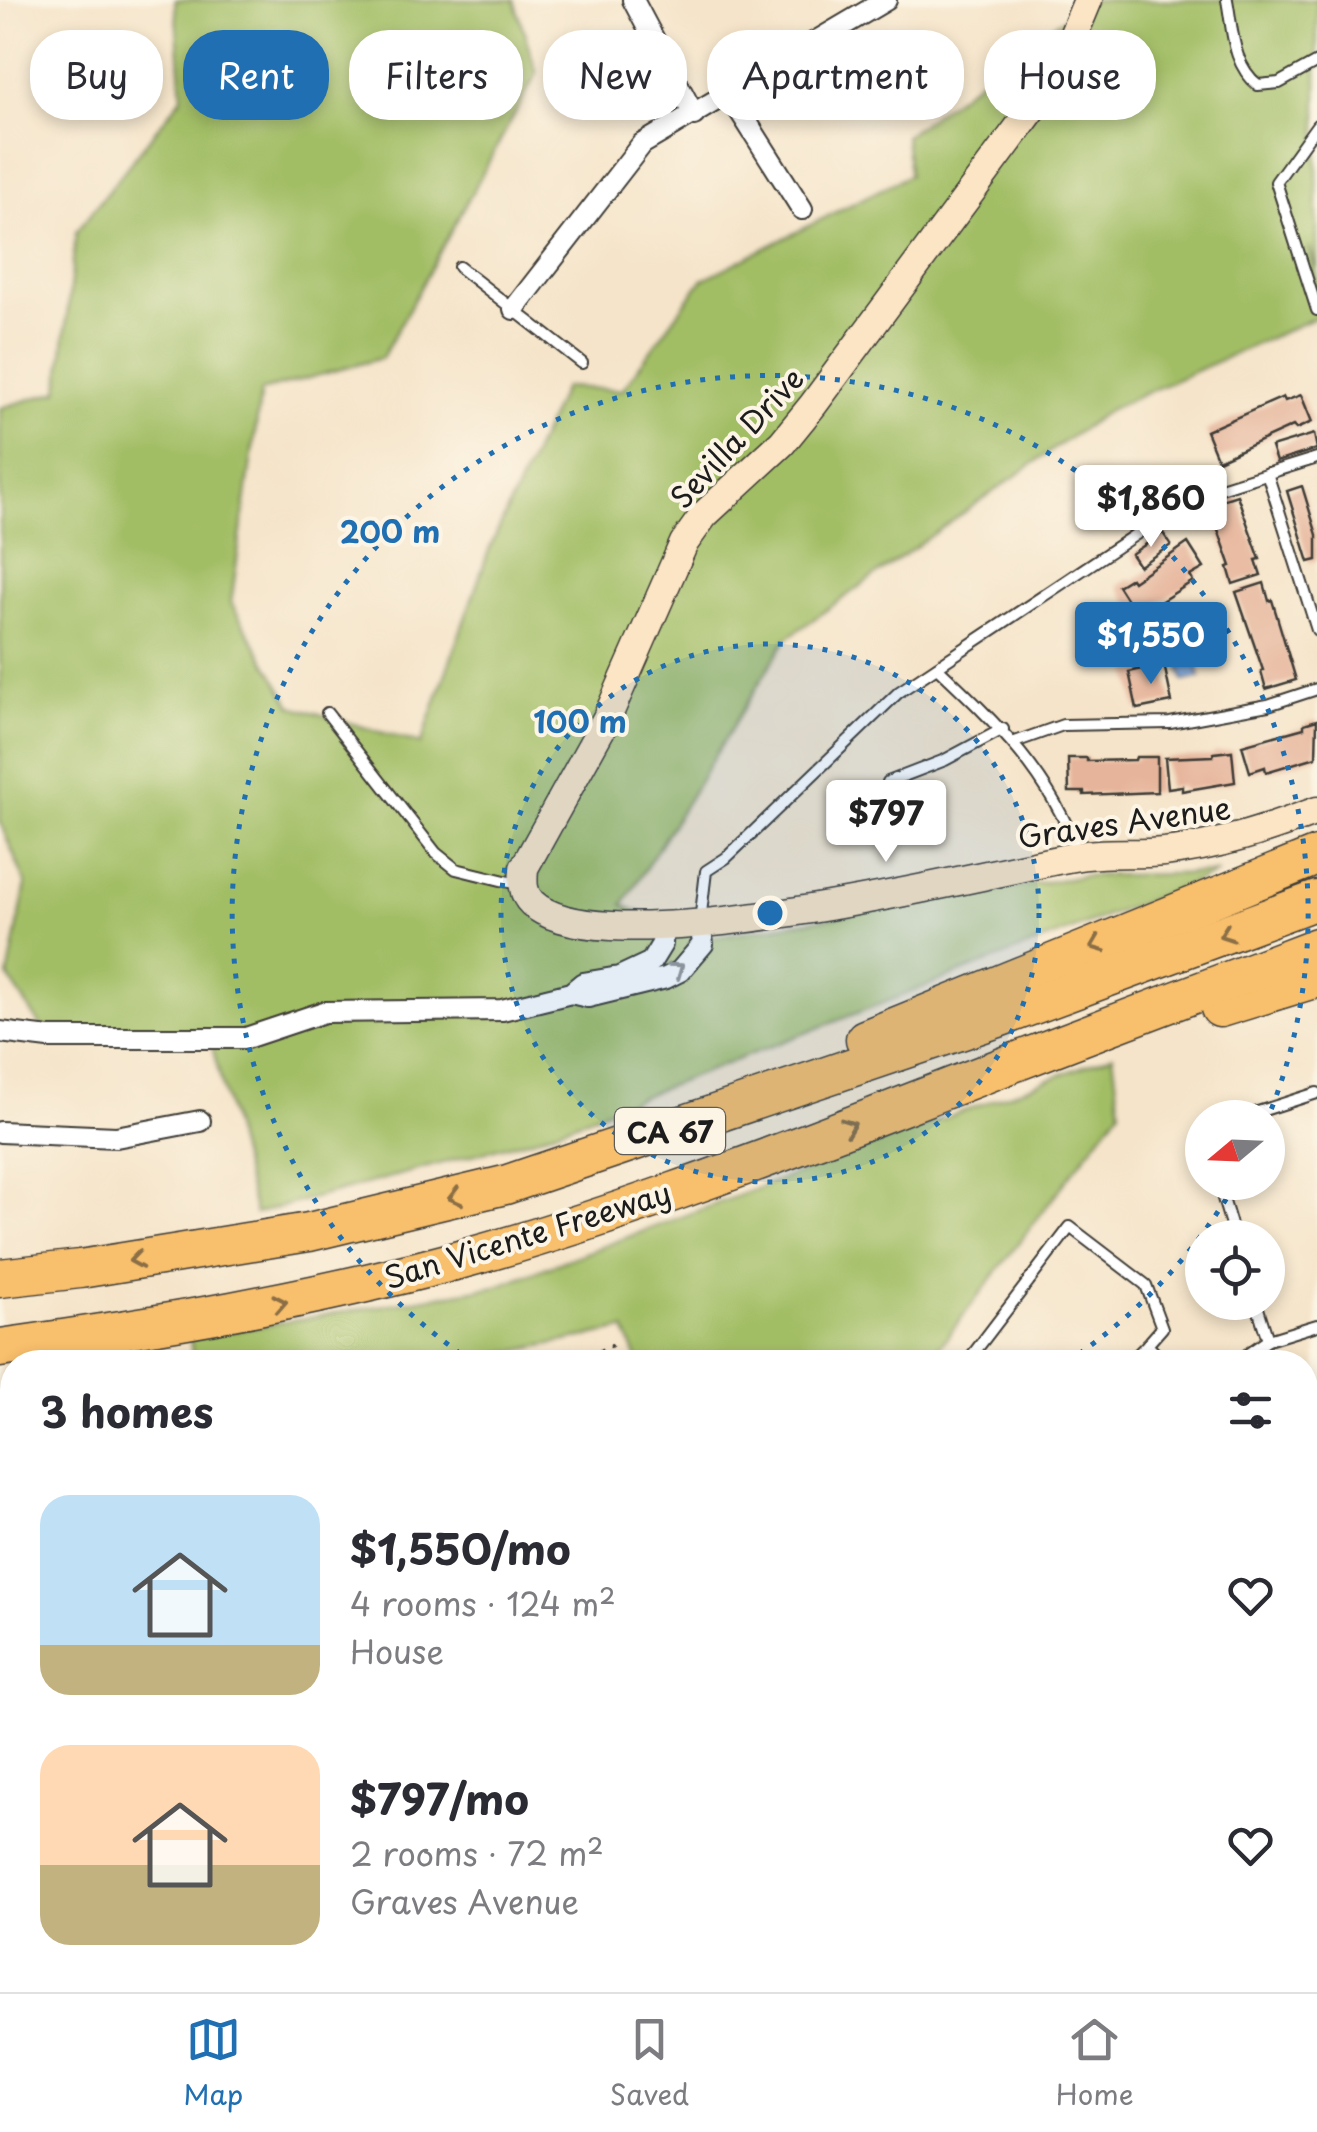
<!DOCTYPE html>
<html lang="en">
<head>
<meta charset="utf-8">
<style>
	body { margin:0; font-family:"Playpen Sans",sans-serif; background:#f2f2f3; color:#2b2b33; height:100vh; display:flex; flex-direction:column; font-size:38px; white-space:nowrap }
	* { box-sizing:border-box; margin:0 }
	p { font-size:32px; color:#7c7c81 }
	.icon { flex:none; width:55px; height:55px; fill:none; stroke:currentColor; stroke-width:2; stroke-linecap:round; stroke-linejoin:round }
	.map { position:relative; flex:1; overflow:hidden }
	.details { position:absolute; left:0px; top:1350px; width:1318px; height:642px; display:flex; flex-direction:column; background:#fff; border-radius:40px 40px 0 0; box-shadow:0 5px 15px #0003 }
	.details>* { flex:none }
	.banner { position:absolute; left:30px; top:30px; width:1258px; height:90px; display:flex; gap:20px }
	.needle { width:65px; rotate:251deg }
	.controls { position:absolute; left:1185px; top:1100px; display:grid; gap:20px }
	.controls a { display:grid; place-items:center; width:100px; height:100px; border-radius:50%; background:#fff; box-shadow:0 5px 15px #0003; font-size:50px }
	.price { position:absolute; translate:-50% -85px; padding:0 22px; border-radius:10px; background:#fff; color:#222; font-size:32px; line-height:65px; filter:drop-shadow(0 2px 5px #0008) }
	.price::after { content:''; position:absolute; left:50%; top:60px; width:30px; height:22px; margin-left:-15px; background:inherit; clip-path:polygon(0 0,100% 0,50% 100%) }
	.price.selected { background:#1f6fb2; color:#fff }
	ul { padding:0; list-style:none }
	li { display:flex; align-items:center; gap:30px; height:250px; padding:0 40px }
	li span { display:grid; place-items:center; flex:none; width:280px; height:200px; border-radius:30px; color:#555 }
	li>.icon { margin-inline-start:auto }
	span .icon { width:120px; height:120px; fill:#fffc; stroke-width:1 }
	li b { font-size:42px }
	h2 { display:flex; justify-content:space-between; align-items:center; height:120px; padding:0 40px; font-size:42px }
	.pill { padding:0 35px; border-radius:40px; background:#fff; box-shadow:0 5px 15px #0003; font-size:35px; line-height:90px }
	.pill.selected { background:#1f6fb2; color:#fff }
	.tab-bar { display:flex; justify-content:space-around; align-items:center; height:140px; border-top:2px solid #e1e1e2; background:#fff; font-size:28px; color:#7c7c81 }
	.tab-bar a { display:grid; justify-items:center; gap:5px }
	.tab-bar .selected { color:#1f6fb2 }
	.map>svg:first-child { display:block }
	.green { fill:#a2be65; stroke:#5f6d40; stroke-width:2.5 }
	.water { fill:#7dabe6; stroke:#4c6481; stroke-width:2.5 }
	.building { fill:#e6b49a }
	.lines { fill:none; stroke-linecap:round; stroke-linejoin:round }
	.lane-casing { stroke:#3d3a36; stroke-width:14 }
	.street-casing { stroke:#3d3a36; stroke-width:24 }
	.secondary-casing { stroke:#3d3a36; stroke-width:31 }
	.primary-casing { stroke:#3d3a36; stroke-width:36 }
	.highway-casing { stroke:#3d3a36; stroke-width:41 }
	.path { stroke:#3d3a36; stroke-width:4; stroke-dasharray:2.5 8; stroke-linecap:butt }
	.lane { stroke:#fff; stroke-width:10 }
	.street { stroke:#fff; stroke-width:20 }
	.secondary { stroke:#fce5c4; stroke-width:28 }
	.primary { stroke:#f8bf6c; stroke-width:32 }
	.highway { stroke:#f8bf6c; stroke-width:38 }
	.oneway { stroke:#8a6e44 }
	.oneway2 { stroke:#999 }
	.ring { fill:none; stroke:#1f6fb2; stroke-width:5; stroke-dasharray:5 10 }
	.labels { text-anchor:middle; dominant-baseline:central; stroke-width:8; stroke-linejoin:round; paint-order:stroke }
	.shield { fill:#fcf5e5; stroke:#5f5d58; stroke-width:2.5 }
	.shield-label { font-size:28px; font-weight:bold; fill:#1c1c1c }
	.street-label { font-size:30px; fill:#1c1c1c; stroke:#fcf5e5 }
	.centre { fill:#1f6fb2; stroke:#fcf5e5; stroke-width:5 }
	.ring-label { font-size:30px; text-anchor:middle; font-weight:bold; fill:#1f6fb2; stroke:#fcf5e5; stroke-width:8; stroke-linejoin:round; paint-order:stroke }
</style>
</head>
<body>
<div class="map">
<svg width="1317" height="1992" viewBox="0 0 1317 1992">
	<rect width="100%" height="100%" fill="#fcf5e5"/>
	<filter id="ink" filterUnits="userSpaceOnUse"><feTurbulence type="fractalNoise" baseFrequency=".01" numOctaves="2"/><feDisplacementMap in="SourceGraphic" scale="20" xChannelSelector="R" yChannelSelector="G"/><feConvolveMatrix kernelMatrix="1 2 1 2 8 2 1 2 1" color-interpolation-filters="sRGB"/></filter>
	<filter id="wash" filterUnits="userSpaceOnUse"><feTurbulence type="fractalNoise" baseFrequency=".0048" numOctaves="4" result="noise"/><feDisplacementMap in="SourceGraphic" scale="40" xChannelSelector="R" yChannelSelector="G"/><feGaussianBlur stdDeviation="2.25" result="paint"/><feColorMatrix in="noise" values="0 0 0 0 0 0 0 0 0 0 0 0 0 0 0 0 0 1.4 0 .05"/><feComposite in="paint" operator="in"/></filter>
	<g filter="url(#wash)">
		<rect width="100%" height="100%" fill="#f5e4c9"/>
		<g class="green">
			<path d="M175,0H514L537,73L382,358L261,391L231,603L292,706L421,744L489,550L564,387L622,390L702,280L909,175L905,136L1050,27L1094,0H1317V268L1309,247L1317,278V317L1110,409L787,638L623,905L698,939L1083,876L1218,873L535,1138L255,1214L210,1038H49L8,977L26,884L0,822V408L59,391L76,232L182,97Z"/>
			<path d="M1113,1055L1120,1110L928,1362H638L625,1329L481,1358L412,1362H193L190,1338L497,1286Z"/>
		</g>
		<path class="water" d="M1178,641L1195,654L1200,677L1184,681L1179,664L1167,655Z"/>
		<g id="blocks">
			<g class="building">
				<path d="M1301,395L1312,422L1296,429L1293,426L1218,460L1206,431L1283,397L1285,401Z"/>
				<path d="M1314,434L1317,449L1276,462L1271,447Z"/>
				<path d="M1302,486L1317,535V560L1309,562L1287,491Z"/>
				<path d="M1156,492L1165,505L1129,530L1120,518Z"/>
				<path d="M1237,495L1260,559L1256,560L1261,575L1233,584L1228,567L1231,566L1209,504Z"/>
				<path d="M1163,533L1171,545L1139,566L1131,554Z"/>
				<path d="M1188,543L1204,568L1190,576L1193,581L1149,609L1146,603L1134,611L1118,586L1131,578L1133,581Z"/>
				<path d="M1264,583L1269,601L1272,600L1296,680L1266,689L1261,671L1263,670L1236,592Z"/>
				<path d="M1164,664L1172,702L1137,709L1129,672Z"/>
				<path d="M1317,720L1316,757L1266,772L1265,767L1250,772L1242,745L1304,728V724Z"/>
				<path d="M1232,751L1235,782L1182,791V786L1168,788L1165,758L1213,756L1214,753Z"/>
				<path d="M1136,757H1157V792L1084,795V792H1069L1068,758H1087V761L1135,760Z"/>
				<path d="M555,1980H647L644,1985L649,1988L646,1992H549Z"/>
			</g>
		</g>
	</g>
	<g filter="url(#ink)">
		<use href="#blocks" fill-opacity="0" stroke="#3d3a36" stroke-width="2.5"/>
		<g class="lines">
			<g class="lane-casing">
				<g id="lane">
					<path d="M1227,0C1233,31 1232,64 1258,85L1279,83L1317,62"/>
					<path d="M1317,125L1276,182L1317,310"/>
					<path d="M459,267L582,363"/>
					<path d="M1267,473L1317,630"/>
					<path d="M937,667C998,725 1050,774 1079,855"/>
					<path d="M327,713L436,853L456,869L521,885"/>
					<path d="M1015,742L1063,725L1170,723L1268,705L1317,689"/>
					<path d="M888,782L945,760L1003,729"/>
					<path d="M700,922L706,871L726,858L899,692L1192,497L1317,458"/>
					<path d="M1239,1118L1317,1093"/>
					<path d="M1202,1129V1134"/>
					<path d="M1218,1182L1235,1238"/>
					<path d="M1256,1302L1268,1340"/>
					<path d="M967,1362L1070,1227L1146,1285L1162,1328L1147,1345"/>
					<path d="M1130,1362L1147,1345L1164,1362"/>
					<path d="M1236,1362L1268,1340L1317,1325"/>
					<path d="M1305,1397L1317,1394"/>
					<path d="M0,1943L12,1950"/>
					<path d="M70,1980L93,1992"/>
					<path d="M495,1980L519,1992"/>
					<path d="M687,1980L708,1992"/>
					<path d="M1056,1980L1054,1982L1064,1992"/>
					<path d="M1143,1980L1155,1992"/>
					<path d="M390,1992L396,1980"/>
					<path d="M527,1992L533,1980"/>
					<path d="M667,1992L673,1980"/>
					<path d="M829,1992L840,1980"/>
				</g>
			</g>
			<g class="street-casing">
				<g id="street">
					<path d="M633,0L694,115"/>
					<path d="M729,94L802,209"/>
					<path d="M514,309L642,144L886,0"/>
					<path d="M571,993L588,997L666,978L680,971L703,944L700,922"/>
					<path d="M0,1032L49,1038H246L324,1012L502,1010L571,993L583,983L619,977L651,962L662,944L663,925"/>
					<path d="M0,1132L116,1137L200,1121"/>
					<path d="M1241,1980L1253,1992"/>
				</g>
			</g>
			<g class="secondary-casing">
				<path id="secondary" d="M1088,0L1056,77L813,405L782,443L704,515L684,543L607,718L524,868C523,881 522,894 532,903C602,970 976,875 1073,857C1103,851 1134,855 1164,852C1218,846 1266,830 1317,811"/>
			</g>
			<g class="primary-casing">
				<g id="primary">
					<path d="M0,1795L12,1802"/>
					<path d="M350,1980L372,1992"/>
				</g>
			</g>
			<g class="highway-casing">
				<g id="highway">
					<path d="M1220,1008L1317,978"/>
					<path d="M865,1039L1317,856"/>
					<path d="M0,1278L80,1269L309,1232L505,1185L998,1018L1317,900"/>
					<path d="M0,1348C157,1326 306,1301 459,1260C605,1220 747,1166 887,1112C1030,1056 1173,1001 1317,947"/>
				</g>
			</g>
			<path class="path" d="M571,1362L611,1346L619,1362"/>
			<use href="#lane" class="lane"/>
			<use href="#street" class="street"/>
			<use href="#secondary" class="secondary"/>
			<use href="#primary" class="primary"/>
			<use href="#highway" class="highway"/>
		</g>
		<defs><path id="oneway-chevron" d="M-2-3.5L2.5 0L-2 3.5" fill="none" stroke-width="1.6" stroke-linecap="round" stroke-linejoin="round" transform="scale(2.5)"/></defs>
		<g class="oneway">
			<use href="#oneway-chevron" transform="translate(1226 934) rotate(160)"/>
			<use href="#oneway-chevron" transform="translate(1097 945) rotate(158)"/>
			<use href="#oneway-chevron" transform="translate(849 1126) rotate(-21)"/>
			<use href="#oneway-chevron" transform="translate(455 1197) rotate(166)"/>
			<use href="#oneway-chevron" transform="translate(136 1260) rotate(171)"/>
			<use href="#oneway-chevron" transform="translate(280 1303) rotate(-11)"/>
		</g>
		<use class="oneway2" href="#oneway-chevron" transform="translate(677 969) rotate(-36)"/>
	</g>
	<circle cx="770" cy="913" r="269" fill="#1f6fb2" fill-opacity=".12"/>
	<g class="ring">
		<circle cx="770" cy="913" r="269"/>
		<path d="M1234 1186A538 538 0 0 1 1067 1362M473 1362A538 538 0 1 1 1269 1115"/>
	</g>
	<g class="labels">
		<rect class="shield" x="615" y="1108" width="110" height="46" rx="8"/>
		<g class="shield-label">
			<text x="670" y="1131">CA 67</text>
		</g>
		<g class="street-label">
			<text transform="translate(736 437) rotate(-47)">Sevilla Drive</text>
			<text transform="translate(1124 821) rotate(-8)">Graves Avenue</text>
			<text transform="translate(527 1234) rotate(-17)">San Vicente Freeway</text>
		</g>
	</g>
	<circle cx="770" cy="913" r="15" class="centre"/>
	<g class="ring-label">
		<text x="390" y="543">200 m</text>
		<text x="580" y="733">100 m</text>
	</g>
</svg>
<div class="controls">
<a><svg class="needle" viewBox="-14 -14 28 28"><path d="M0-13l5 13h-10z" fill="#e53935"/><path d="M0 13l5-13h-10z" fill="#7c7c81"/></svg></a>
<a><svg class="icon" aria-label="locate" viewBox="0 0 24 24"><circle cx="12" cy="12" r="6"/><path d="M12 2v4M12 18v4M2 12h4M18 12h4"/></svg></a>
</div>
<b class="price" style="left:1151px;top:550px">$1,860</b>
<b class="price selected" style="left:1151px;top:687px">$1,550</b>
<b class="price" style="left:886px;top:865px">$797</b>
<div class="banner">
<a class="pill">Buy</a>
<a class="pill selected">Rent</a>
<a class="pill">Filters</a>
<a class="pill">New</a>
<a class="pill">Apartment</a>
<a class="pill">House</a>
</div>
<section class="details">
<h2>3 homes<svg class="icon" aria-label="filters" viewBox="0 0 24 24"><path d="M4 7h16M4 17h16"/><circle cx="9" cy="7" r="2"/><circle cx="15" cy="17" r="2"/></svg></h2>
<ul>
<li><span style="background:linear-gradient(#bfe0f5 75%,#c2b280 0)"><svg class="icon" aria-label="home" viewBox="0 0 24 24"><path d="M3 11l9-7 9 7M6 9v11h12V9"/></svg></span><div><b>$1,550/mo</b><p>4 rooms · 124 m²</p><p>House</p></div><svg class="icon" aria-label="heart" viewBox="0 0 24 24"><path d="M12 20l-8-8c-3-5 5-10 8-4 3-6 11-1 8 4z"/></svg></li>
<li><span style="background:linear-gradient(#ffd9b3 60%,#c2b280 0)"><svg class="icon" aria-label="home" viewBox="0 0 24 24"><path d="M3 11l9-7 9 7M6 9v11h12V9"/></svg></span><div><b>$797/mo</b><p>2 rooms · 72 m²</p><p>Graves Avenue</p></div><svg class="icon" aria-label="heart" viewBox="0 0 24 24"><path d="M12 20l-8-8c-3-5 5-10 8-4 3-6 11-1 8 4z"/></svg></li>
</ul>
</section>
</div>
<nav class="tab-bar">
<a class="selected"><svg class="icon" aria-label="map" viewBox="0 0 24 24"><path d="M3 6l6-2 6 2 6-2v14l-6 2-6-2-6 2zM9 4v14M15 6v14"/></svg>Map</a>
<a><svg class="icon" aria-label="saved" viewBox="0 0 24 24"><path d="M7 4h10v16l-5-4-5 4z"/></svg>Saved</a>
<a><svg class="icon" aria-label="home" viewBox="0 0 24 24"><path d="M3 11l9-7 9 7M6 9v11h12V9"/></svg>Home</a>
</nav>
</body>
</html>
